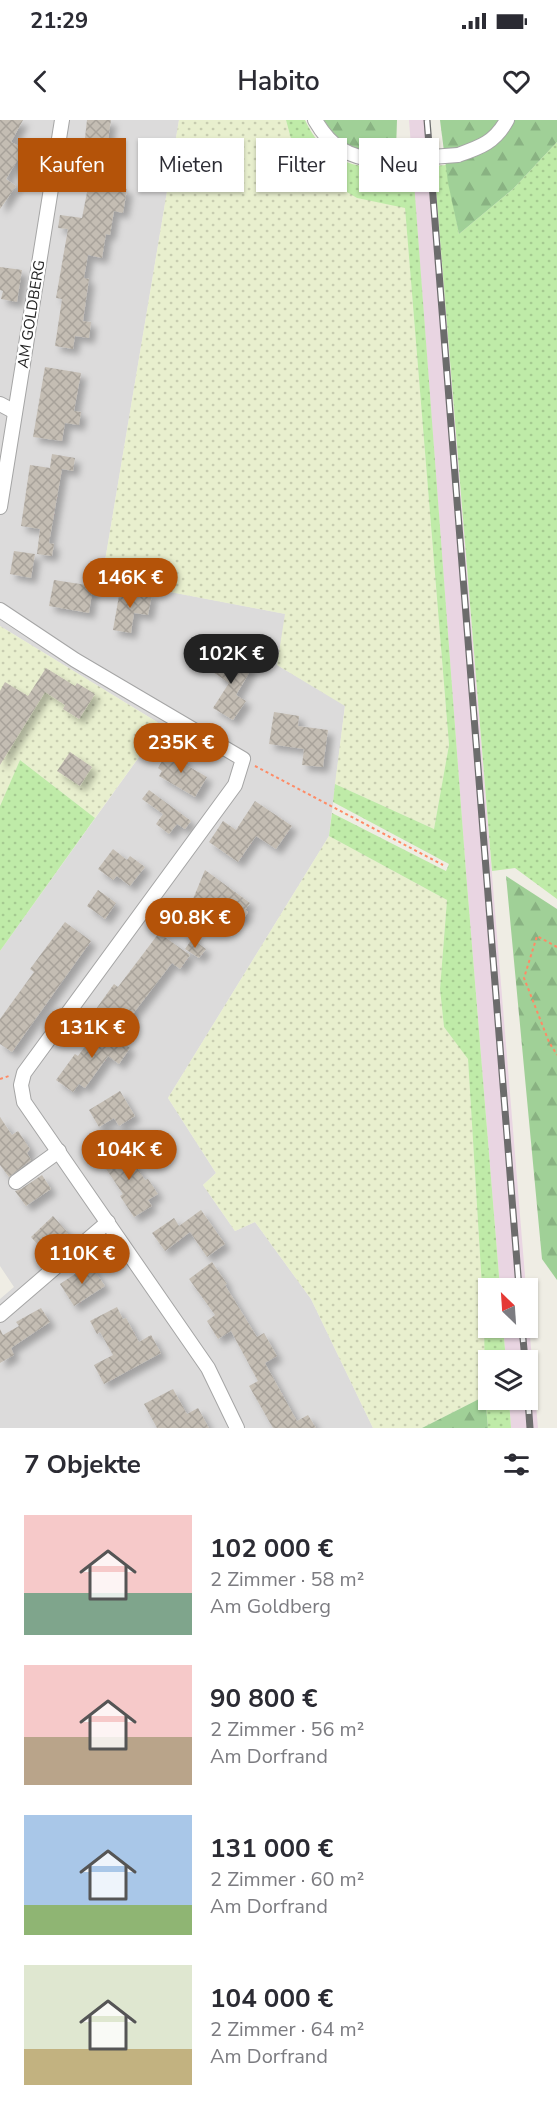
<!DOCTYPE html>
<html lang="de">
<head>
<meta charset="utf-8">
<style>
	body { margin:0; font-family:"Nunito Sans",sans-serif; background:#f7f7f7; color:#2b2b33; height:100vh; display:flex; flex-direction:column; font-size:22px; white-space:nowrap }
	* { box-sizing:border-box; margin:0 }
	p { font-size:20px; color:#7c7c81 }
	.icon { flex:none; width:33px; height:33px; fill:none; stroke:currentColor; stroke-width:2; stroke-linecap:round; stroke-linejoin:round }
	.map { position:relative; height:1308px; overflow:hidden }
	.sheet { display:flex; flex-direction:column; background:#fff; flex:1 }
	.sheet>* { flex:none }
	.banner { position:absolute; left:18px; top:18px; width:522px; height:54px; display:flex; gap:12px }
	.needle { width:39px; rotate:335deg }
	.controls { position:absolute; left:478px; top:1158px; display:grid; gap:12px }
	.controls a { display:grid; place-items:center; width:60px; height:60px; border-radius:0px; background:#fff; box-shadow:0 2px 4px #0004; font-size:30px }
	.price { position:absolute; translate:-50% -51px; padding:0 14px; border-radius:21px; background:#b45309; color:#fff; font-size:20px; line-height:39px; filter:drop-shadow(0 2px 3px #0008) }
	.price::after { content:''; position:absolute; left:50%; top:36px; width:18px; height:14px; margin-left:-9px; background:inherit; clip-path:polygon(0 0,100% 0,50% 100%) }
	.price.current { background:#222; color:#fff }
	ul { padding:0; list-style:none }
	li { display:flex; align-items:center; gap:18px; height:150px; padding:0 24px }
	li span { display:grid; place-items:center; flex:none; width:168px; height:120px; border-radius:0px; color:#555 }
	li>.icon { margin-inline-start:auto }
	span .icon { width:72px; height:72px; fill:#fffc; stroke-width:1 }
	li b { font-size:26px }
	h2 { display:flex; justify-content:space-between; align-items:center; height:72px; padding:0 24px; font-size:26px }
	.chip { padding:0 21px; border-radius:0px; background:#fff; box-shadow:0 2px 4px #0004; font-size:21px; line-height:54px }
	.chip.current { background:#b45309; color:#fff }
	.status { display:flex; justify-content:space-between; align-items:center; height:42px; padding:0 30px; background:#fff; direction:ltr }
	.status svg { height:16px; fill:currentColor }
	header { display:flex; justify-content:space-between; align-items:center; height:78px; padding:0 24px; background:#fff; font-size:27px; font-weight:600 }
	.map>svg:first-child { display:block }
	.residential { fill:#dcdbdb }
	.industrial { fill:#e9d5e2 }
	.farmland { fill:url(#farmland-dots) }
	.grass { fill:url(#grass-dots) }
	.forest { fill:url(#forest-firs) }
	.building { fill:url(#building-cross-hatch); filter:url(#shadow) }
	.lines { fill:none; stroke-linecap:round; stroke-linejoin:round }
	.minor-casing { stroke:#a5a5a5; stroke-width:16 }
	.path { stroke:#fe8b66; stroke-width:2; stroke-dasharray:3 3; stroke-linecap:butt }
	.minor { stroke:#fff; stroke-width:14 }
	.rail-casing { stroke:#6c6c6c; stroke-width:7 }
	.rail { stroke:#fff; stroke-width:4.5; stroke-dasharray:14; stroke-linecap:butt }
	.minor-bridge-casing { stroke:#a5a5a5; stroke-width:16; stroke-linecap:butt }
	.minor-bridge { stroke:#fff; stroke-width:14 }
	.labels { text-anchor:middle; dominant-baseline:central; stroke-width:4.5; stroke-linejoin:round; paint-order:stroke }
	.street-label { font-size:15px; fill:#1e1e1e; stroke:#fff }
</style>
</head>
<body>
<div class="status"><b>21:29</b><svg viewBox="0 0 49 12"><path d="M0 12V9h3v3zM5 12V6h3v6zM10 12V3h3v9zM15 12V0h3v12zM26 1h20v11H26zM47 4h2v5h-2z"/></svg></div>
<header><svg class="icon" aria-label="back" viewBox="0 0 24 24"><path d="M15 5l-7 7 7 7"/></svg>Habito<svg class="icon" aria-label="heart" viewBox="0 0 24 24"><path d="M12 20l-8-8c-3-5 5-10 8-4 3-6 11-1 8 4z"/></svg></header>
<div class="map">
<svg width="557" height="1308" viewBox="0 0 557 1308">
	<defs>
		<pattern id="farmland-dots" width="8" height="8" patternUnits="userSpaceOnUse" patternTransform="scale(1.5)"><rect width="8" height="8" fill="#e8efce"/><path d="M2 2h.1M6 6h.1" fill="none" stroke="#c7ccb0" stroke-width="1.8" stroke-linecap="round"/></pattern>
		<pattern id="grass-dots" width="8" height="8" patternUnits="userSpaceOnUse" patternTransform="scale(1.5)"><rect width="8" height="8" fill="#bfeba8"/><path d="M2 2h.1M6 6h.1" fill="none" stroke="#a4c990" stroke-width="1.8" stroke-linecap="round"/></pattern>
		<pattern id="forest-firs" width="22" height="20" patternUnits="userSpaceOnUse" patternTransform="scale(1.5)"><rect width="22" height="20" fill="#a0d097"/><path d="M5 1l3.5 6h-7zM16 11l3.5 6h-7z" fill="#89b282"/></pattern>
		<pattern id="building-cross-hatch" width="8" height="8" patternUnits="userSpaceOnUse" patternTransform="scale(1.5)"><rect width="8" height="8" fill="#c4bdb3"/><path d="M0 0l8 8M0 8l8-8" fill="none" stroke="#a8a29a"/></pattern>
		<filter id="shadow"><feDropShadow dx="5.5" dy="5.5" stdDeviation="3" flood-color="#0004"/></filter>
	</defs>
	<rect width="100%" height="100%" fill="#efede4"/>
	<path class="residential" d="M0,0H179L102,459L286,494L277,545L345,585L329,716L168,978L216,1053L203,1065L235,1111L255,1102L311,1179L373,1308H0V1179L14,1167L0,1146V831L162,605L0,506Z"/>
	<g class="industrial">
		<path d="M409,0H430L526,1168H500L466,752Z"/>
		<path d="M528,1193L538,1308H511L509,1280H528V1240H506L503,1208H528Z"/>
	</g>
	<g class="farmland">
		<path d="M179,0H286L295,34L357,78L405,87L449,625L434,709L335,664L345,586L277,545L285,494L102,459Z"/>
		<path d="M0,506L162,605L95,698L20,640L0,686Z"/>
		<path d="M329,716L447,780L440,869L444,907L468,938L484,1200L485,1276L422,1308H373L311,1179L255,1102L235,1111L203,1065L216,1053L168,978Z"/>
	</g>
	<g class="grass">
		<path d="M286,0H305C320,32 342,46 377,48V50L413,49L466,752L500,1168H489V1208H503L506,1240H489V1280H509L511,1308H488L485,1276L484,1200L468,939L444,907L440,869L447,780L329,716L332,693L446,751L449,744L333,682L335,664L434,709L449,625L405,88L357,78L308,49L295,34Z"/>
		<path d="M557,22V779L515,748L492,751L434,46L446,45L459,114L513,69Z"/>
		<path d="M20,640L95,698L0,831V686Z"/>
	</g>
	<g class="forest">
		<path d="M324,0H397L396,30C363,33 342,30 324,0Z"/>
		<path d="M440,0H557V22L513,69L459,114L448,63Z"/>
		<path d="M506,756L557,789V1160L542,1139Z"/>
		<path d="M485,1276L488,1308H422Z"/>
	</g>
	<g class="building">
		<path d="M0,0H23L11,22L24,29L6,59L16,66L0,89Z"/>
		<path d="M87,0H111L107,26L112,27L105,65L127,69L123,93L114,91L110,115L106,114L102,138L88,135L84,158L89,159L83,201L91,202L89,218L75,216L73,229L55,226L62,179L56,178L68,109L58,108L60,95L82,98L90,57L82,45Z"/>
		<path d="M0,147L22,150L17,182L1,179L3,171L0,170Z"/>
		<path d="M45,247L81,253L74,291L81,292L79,305L65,303L62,321L33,317Z"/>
		<path d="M52,334L75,338L73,351L62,349L49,423L54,424L52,436L37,434L40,409L21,406L30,345L50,348Z"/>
		<path d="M14,431L35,434L31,458L10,454Z"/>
		<path d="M54,460L93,466L89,493L49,486Z"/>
		<path d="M120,470L152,475L148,495L134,493L131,513L113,510Z"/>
		<path d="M226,531L252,548L236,575L246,581L233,600L213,588L229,563L213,552Z"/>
		<path d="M46,548L75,566L77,563L95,574L79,599L63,589L65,585L45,572L0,645V571L5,562L28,576Z"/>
		<path d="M274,592L299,596L298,606L328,610L323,647L302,645L304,629L269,624Z"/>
		<path d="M168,631L188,643L186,645L207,657L195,677L159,656L162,651L158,648Z"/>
		<path d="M70,632L92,647L80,666L57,651Z"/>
		<path d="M149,670L191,701L185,709L177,704L169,714L156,704L163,694L142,679Z"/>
		<path d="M255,681L292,706L276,729L256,716L238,742L209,722L223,701L236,710Z"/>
		<path d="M113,729L127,740L130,736L145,747L130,766L117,756L113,760L98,749Z"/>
		<path d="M205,750L250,783L245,790L248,792L242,801L193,779Z"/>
		<path d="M98,770L116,783L105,799L87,786Z"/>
		<path d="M65,802L91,821L12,932L0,924V899L34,852L30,849Z"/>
		<path d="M159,813L190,835L180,849L172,843L129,899L121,892L114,901L96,889L114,864L118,867Z"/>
		<path d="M192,819L206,829L199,838L185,829Z"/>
		<path d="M100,906L130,928L119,944L108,936L85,968L79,964L73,972L56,960L75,934L78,936Z"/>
		<path d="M120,971L135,996L119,1006L114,998L99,1007L89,990Z"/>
		<path d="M0,997L12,1015L18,1011L30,1029L27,1033L31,1040L9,1057L0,1045Z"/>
		<path d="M122,1025L145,1060L148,1059L158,1074L148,1080L152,1086L134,1097L120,1076L123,1074L100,1040Z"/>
		<path d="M42,1055L51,1069L26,1086L15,1071L21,1069Z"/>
		<path d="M201,1090L225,1124L207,1137L190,1112L165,1131L152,1113L174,1098L179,1106Z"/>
		<path d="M53,1096L68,1113L46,1134L31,1117Z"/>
		<path d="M212,1142L227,1164L225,1165L257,1217L264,1213L277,1236L265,1243L297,1301L308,1295L316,1308H273L249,1266L258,1261L231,1211L218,1219L207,1201L215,1195L189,1159Z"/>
		<path d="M90,1144L105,1166L74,1186L60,1164Z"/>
		<path d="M117,1187L123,1199L126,1198L139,1222L151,1215L161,1233L104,1264L94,1245L113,1235L100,1212L97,1214L90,1201Z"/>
		<path d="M41,1188L50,1202L11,1228L14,1235L0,1243V1209L3,1215L19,1206L16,1202Z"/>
		<path d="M173,1269L187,1294L198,1288L209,1308H157L144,1284Z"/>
	</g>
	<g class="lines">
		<g class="minor-casing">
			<g id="minor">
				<path d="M315,0C331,28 347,36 379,41"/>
				<path d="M458,35C481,27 495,22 507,0"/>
				<path d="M0,284L15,292"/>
				<path d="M0,387L62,0"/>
				<path d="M0,490L75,540L243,639L235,665L24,953L21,965L24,982L208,1248L237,1308"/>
				<path d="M16,1062L59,1031"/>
				<path d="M0,1195L108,1102"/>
			</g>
		</g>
		<g class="path">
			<path d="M255,646L443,745"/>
			<path d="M557,827L537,816L524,858L549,922L557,935"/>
			<path d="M0,959L9,956"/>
		</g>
		<use href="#minor" class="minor"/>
		<g class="rail-casing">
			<g id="rail">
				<path d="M427,0L519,1168"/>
				<path d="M522,1208L525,1240"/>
				<path d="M528,1280L530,1308"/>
			</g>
		</g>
		<use href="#rail" class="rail"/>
		<g class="minor-bridge-casing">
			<path id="minor-bridge" d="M379,41L458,35"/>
		</g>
		<use href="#minor-bridge" class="minor-bridge"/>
	</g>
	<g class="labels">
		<g class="street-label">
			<text transform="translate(31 194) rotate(-81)">AM GOLDBERG</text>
		</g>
	</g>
</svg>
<div class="controls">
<a><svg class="needle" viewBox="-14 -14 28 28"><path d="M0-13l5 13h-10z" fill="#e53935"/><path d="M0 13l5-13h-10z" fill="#7c7c81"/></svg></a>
<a><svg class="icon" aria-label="layers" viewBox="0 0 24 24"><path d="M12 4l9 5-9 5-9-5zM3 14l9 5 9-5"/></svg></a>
</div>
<b class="price" style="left:130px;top:489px">146K €</b>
<b class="price current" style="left:231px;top:565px">102K €</b>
<b class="price" style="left:181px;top:654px">235K €</b>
<b class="price" style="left:195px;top:829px">90.8K €</b>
<b class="price" style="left:92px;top:939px">131K €</b>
<b class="price" style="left:129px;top:1061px">104K €</b>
<b class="price" style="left:82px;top:1165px">110K €</b>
<div class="banner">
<a class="chip current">Kaufen</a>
<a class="chip">Mieten</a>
<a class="chip">Filter</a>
<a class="chip">Neu</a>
</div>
</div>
<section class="sheet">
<h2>7 Objekte<svg class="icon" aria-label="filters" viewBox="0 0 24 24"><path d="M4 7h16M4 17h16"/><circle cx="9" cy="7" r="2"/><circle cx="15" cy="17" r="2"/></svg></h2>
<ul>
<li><span style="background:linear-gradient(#f6c9c9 65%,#7fa58c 0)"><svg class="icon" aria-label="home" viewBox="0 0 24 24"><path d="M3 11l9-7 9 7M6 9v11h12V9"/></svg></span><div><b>102 000 €</b><p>2 Zimmer · 58 m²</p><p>Am Goldberg</p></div></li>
<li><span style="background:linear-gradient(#f6c9c9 60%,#b9a48a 0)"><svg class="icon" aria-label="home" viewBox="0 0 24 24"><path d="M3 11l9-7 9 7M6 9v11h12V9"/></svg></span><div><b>90 800 €</b><p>2 Zimmer · 56 m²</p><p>Am Dorfrand</p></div></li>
<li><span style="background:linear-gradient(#a9c7e8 75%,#8fb573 0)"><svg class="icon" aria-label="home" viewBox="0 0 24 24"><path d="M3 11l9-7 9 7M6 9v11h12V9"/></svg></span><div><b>131 000 €</b><p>2 Zimmer · 60 m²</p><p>Am Dorfrand</p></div></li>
<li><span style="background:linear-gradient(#dfe7d0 70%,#c2b280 0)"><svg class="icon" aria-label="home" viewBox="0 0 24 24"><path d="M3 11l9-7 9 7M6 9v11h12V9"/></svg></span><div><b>104 000 €</b><p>2 Zimmer · 64 m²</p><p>Am Dorfrand</p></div></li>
</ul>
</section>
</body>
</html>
